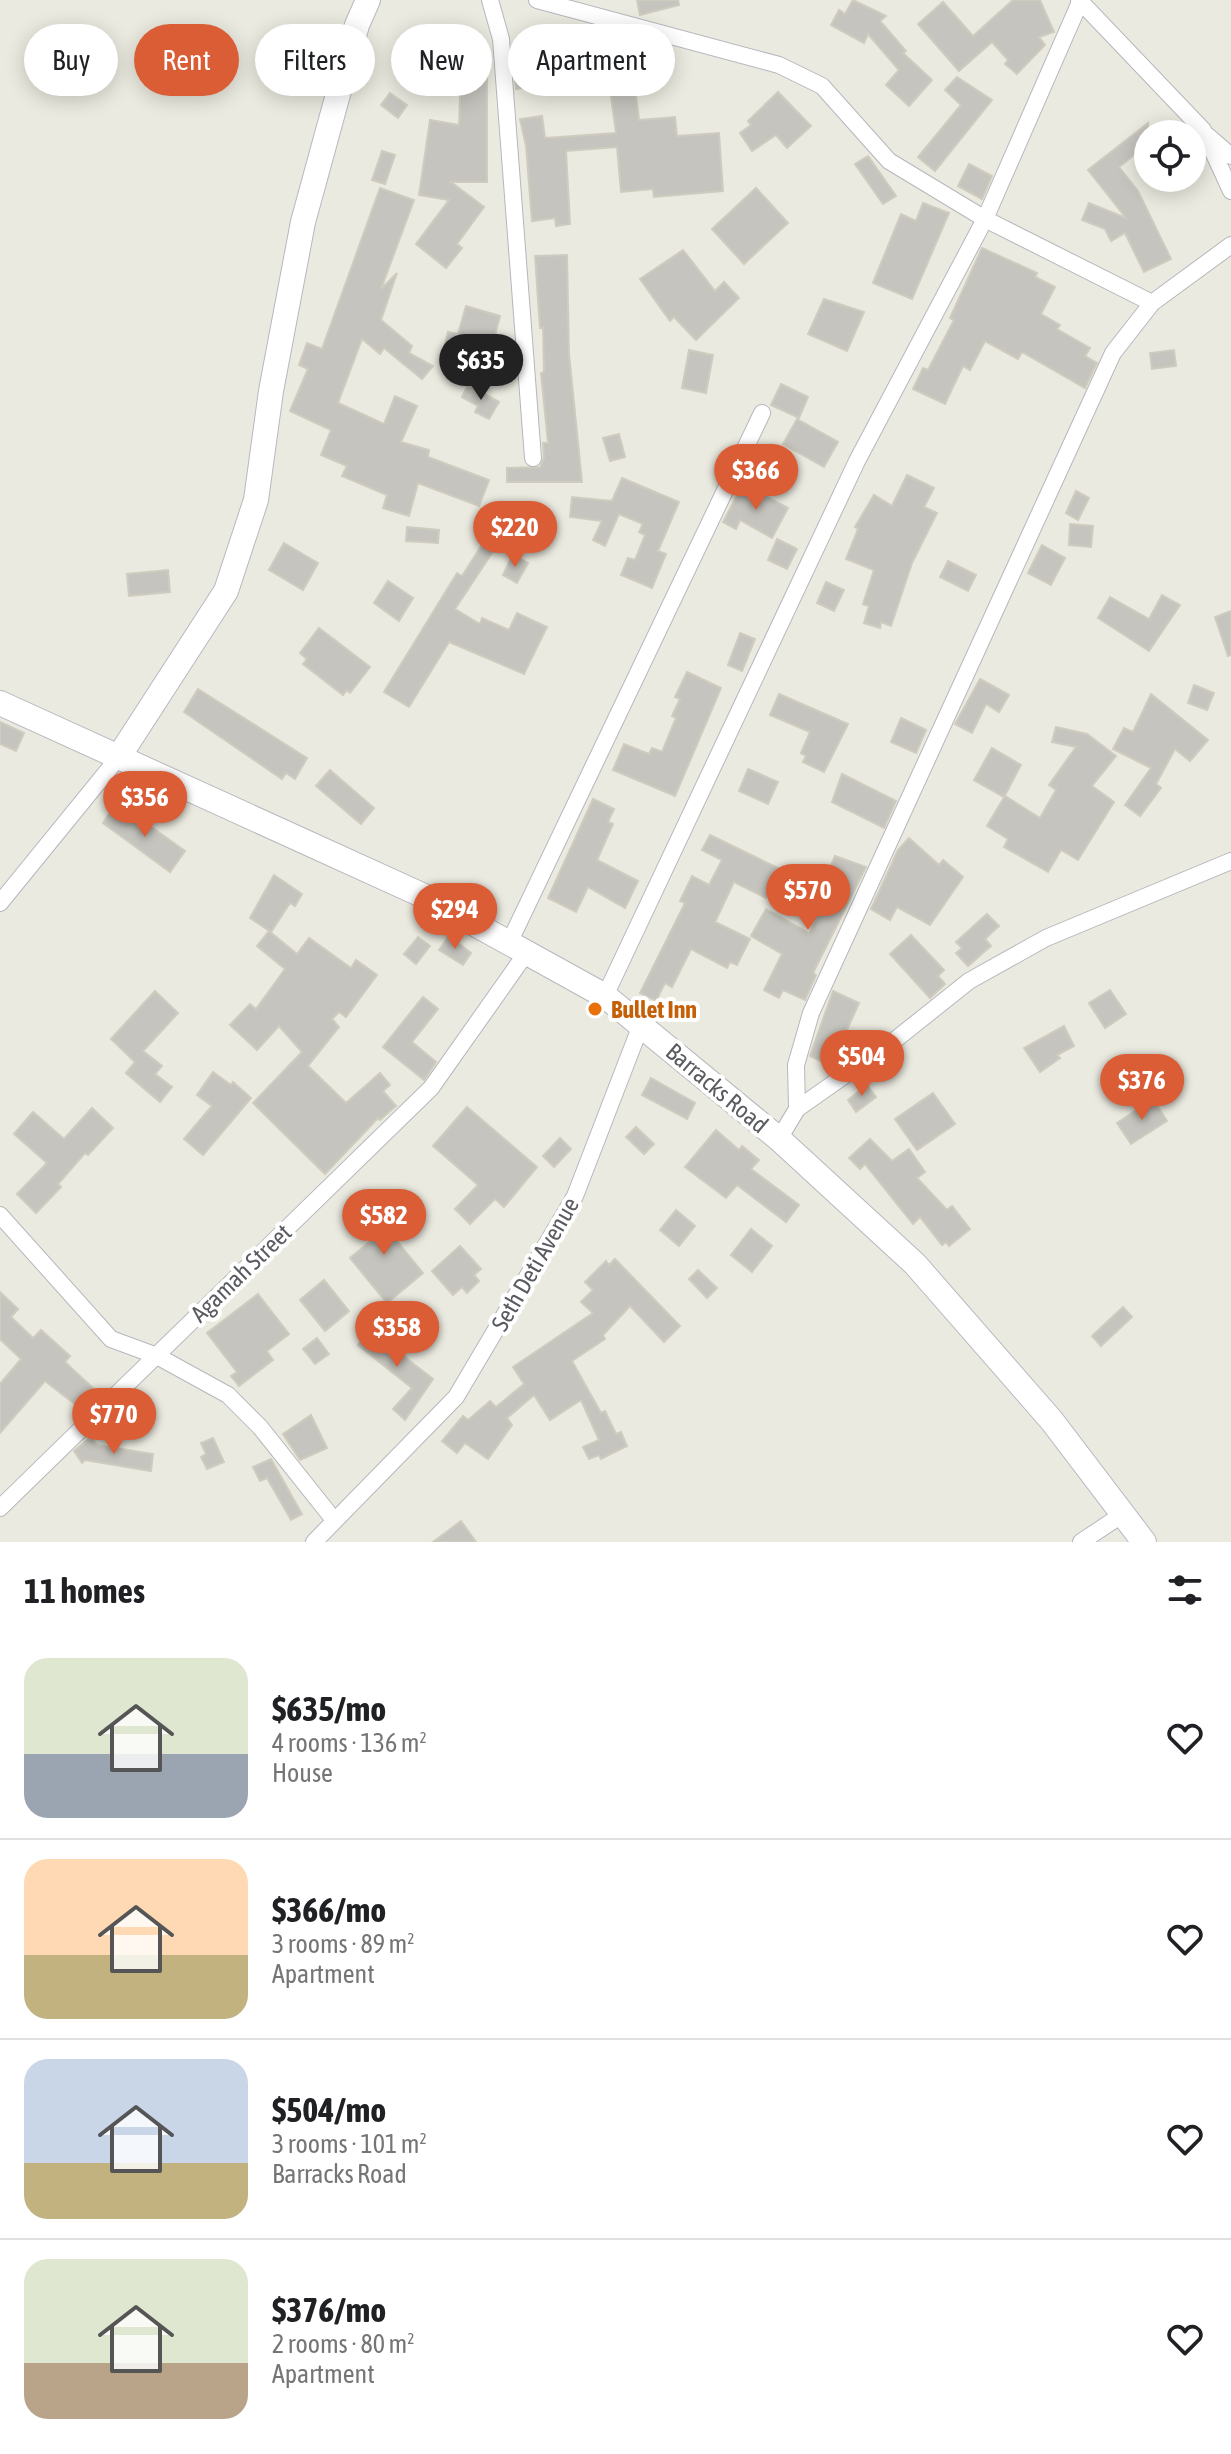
<!DOCTYPE html>
<html lang="en">
<head>
<meta charset="utf-8">
<style>
	body { margin:0; font-family:"Asap Condensed",sans-serif; background:#f2f2f2; color:#202124; height:100vh; display:flex; flex-direction:column; font-size:30px; white-space:nowrap }
	* { box-sizing:border-box; margin:0 }
	p { font-size:26px; color:#757577 }
	.icon { flex:none; width:44px; height:44px; fill:none; stroke:currentColor; stroke-width:2; stroke-linecap:round; stroke-linejoin:round }
	.map { position:relative; height:1542px; overflow:hidden }
	.panel { display:flex; flex-direction:column; background:#fff; flex:1 }
	.panel>* { flex:none }
	.top-card { position:absolute; left:24px; top:24px; width:800px; height:72px; display:flex; gap:16px }
	.fabs { position:absolute; left:1134px; top:120px; display:grid; gap:16px }
	.fabs a { display:grid; place-items:center; width:72px; height:72px; border-radius:50%; background:#fff; box-shadow:0 4px 20px #0003; font-size:40px }
	.price { position:absolute; translate:-50% -68px; padding:0 18px; border-radius:28px; background:#db5d36; color:#fff; font-size:26px; line-height:52px; filter:drop-shadow(0 2px 4px #0008) }
	.price::after { content:''; position:absolute; left:50%; top:48px; width:24px; height:18px; margin-left:-12px; background:inherit; clip-path:polygon(0 0,100% 0,50% 100%) }
	.price.active { background:#222; color:#fff }
	ul { padding:0; list-style:none }
	li { display:flex; align-items:center; gap:24px; height:200px; padding:0 24px }
	li+li { border-top:2px solid #e0e0e0 }
	li span { display:grid; place-items:center; flex:none; width:224px; height:160px; border-radius:24px; color:#555 }
	li>.icon { margin-inline-start:auto }
	span .icon { width:96px; height:96px; fill:#fffc; stroke-width:1 }
	li b { font-size:34px }
	h2 { display:flex; justify-content:space-between; align-items:center; height:96px; padding:0 24px; font-size:34px }
	.chip { padding:0 28px; border-radius:36px; background:#fff; box-shadow:0 4px 20px #0003; font-size:28px; line-height:72px }
	.chip.active { background:#db5d36; color:#fff }
	.map>svg:first-child { display:block }
	.building { fill:#c6c4be; stroke:#cfccbf; stroke-width:2 }
	.lines { fill:none; stroke-linecap:round; stroke-linejoin:round }
	.street-casing { stroke:#b6b7bc; stroke-width:18 }
	.secondary-casing { stroke:#b6b8be; stroke-width:26 }
	.street { stroke:#fff; stroke-width:16 }
	.secondary { stroke:#fff; stroke-width:24 }
	.food-dot { fill:#e8710a; stroke:#fff; stroke-width:3 }
	.labels { text-anchor:middle; dominant-baseline:central; stroke-width:8; stroke-linejoin:round; paint-order:stroke }
	.food-label { font-size:24px; font-weight:bold; fill:#c56008; stroke:#fff; text-anchor:start }
	.street-label { font-size:24px; fill:#595b60; stroke:#fff }
</style>
</head>
<body>
<div class="map">
<svg width="1231" height="1542" viewBox="0 0 1231 1542">
	<rect width="100%" height="100%" fill="#ebeae0"/>
	<g class="building">
		<path d="M637,0H678L679,5L640,15Z"/>
		<path d="M853,0L886,16L880,21L906,51L903,53L932,80L909,106L886,85L899,70L868,34L864,43L831,25L839,10L845,14Z"/>
		<path d="M1013,0H1040L1054,32L1039,37L1045,45L1017,74L1005,64L1008,60L992,42L959,71L918,24L943,2L973,36Z"/>
		<path d="M576,60L579,79L516,89L514,70Z"/>
		<path d="M632,62L639,120L675,117L677,136L719,133L723,191L654,197L653,189L621,192L617,147L566,151L570,224L556,226L555,218L532,221L526,146L520,119L542,116L545,138L616,133L607,66Z"/>
		<path d="M461,69L487,70V182H451L484,207L457,244L462,248L446,268L416,244L449,200L419,195L430,120L459,125Z"/>
		<path d="M957,77L992,100L935,171L918,157L961,105L945,90Z"/>
		<path d="M778,92L811,126L787,148L776,135L752,151L740,133L751,125L748,121Z"/>
		<path d="M390,93L407,105L398,118L381,105Z"/>
		<path d="M1148,123V144L1119,167L1138,191L1171,259L1144,272L1125,233L1111,241L1105,229L1082,220L1089,203L1126,218L1088,170Z"/>
		<path d="M382,151L395,155L385,184L372,180Z"/>
		<path d="M868,156L896,196L883,204L855,164Z"/>
		<path d="M969,164L992,176L982,199L958,186Z"/>
		<path d="M380,188L414,200L381,289L397,273L381,320L412,346L409,353L433,366L422,379L384,348L380,354L362,339L338,403L384,424L395,396L417,406L401,442L429,450L428,457L489,480L479,506L418,483L409,516L383,508L387,495L342,476L347,466L321,455L331,430L290,411L308,369L299,365L307,343L322,349Z"/>
		<path d="M756,188L788,223L744,264L712,229Z"/>
		<path d="M923,203L949,213L912,299L873,283L901,214L916,221Z"/>
		<path d="M982,248L1037,273L1035,277L1055,287L1041,314L1060,325L1057,329L1090,348L1085,356L1097,363L1085,388L1022,352L1018,359L985,341L970,370L963,366L945,404L913,389L923,368L928,370L954,320L950,318Z"/>
		<path d="M683,250L715,291L724,282L739,298L696,340L674,317L670,321L640,279Z"/>
		<path d="M567,255L569,354L582,482H507V468L540,467L544,458L543,443H548L541,373L544,372L543,328H540L535,256Z"/>
		<path d="M824,299L864,312L847,351L808,334Z"/>
		<path d="M466,306L500,316L486,369L442,356L448,332L458,334Z"/>
		<path d="M689,350L713,355L706,393L682,388Z"/>
		<path d="M1174,350L1176,366L1152,369L1150,353Z"/>
		<path d="M781,384L808,397L799,418L771,405Z"/>
		<path d="M468,385L499,402L489,419L475,412L478,406L462,397Z"/>
		<path d="M797,419L838,442L824,467L783,444Z"/>
		<path d="M619,434L625,457L610,461L603,438Z"/>
		<path d="M907,475L934,488L924,507L937,513L912,563L891,626L881,622L880,628L864,623L869,606L863,604L874,570L846,559L858,529L855,527L874,495L892,506Z"/>
		<path d="M622,478L679,502L658,551L666,554L652,588L621,575L628,558L635,560L645,535L639,532L643,524L619,514L605,546L593,540L602,521L570,517L572,497L612,501Z"/>
		<path d="M743,484L788,508L772,538L740,520L736,529L723,522Z"/>
		<path d="M1076,491L1089,498L1078,520L1066,513Z"/>
		<path d="M1070,524L1093,526L1091,547L1069,545Z"/>
		<path d="M407,527L439,530L438,543L406,541Z"/>
		<path d="M489,534L500,541L455,609L480,624L482,618L509,630L517,613L547,627L524,674L449,642L409,707L384,692L457,573L462,576Z"/>
		<path d="M777,539L797,549L787,569L768,560Z"/>
		<path d="M284,543L318,563L303,590L269,570Z"/>
		<path d="M1042,545L1065,558L1051,585L1028,573Z"/>
		<path d="M513,554L528,563L517,583L503,575Z"/>
		<path d="M948,561L976,575L968,591L940,577Z"/>
		<path d="M168,570L170,592L129,596L127,574Z"/>
		<path d="M388,581L413,598L399,621L374,603Z"/>
		<path d="M826,582L844,590L834,611L817,603Z"/>
		<path d="M1162,595L1180,605L1149,651L1098,618L1110,597L1149,619Z"/>
		<path d="M1231,611V655L1228,656L1215,617Z"/>
		<path d="M319,628L370,667L350,693L347,690L343,695L303,664L307,659L300,653Z"/>
		<path d="M740,633L755,639L742,671L728,665Z"/>
		<path d="M687,672L721,688L675,796L613,770L624,744L649,754L652,748L662,752L676,718L672,716L680,699L675,697Z"/>
		<path d="M980,679L1009,695L999,712L986,704L972,733L955,724Z"/>
		<path d="M1194,685L1214,693L1207,710L1188,703Z"/>
		<path d="M198,689L307,758L295,779L286,773L282,779L184,712Z"/>
		<path d="M779,694L848,724L824,772L803,762L806,756L801,753L810,732L770,715Z"/>
		<path d="M1151,694L1208,740L1190,761L1175,749L1156,784L1161,788L1140,816L1125,805L1151,768L1113,749L1124,728L1133,732Z"/>
		<path d="M901,718L926,730L916,753L891,742Z"/>
		<path d="M0,722L24,733L16,751L0,744Z"/>
		<path d="M1056,727L1087,734L1116,756L1092,786L1114,802L1078,860L1061,850L1048,872L1004,847L1008,839L987,826L1005,796L1040,818L1056,790L1049,785L1076,747L1052,742Z"/>
		<path d="M992,748L1021,765L1004,797L974,780Z"/>
		<path d="M748,769L778,782L768,804L739,791Z"/>
		<path d="M330,770L374,808L361,824L316,786Z"/>
		<path d="M842,774L896,801L884,828L832,802Z"/>
		<path d="M593,799L614,809L608,822L613,824L597,860L638,881L625,908L588,887L576,912L548,898Z"/>
		<path d="M112,809L124,817L129,811L185,851L170,872L103,823Z"/>
		<path d="M710,835L780,869L766,898L734,882L715,922L750,939L737,965L730,962L727,968L691,949L672,987L665,983L656,1001L640,993L685,903L680,901L692,876L709,885L722,860L702,850Z"/>
		<path d="M909,838L939,865L943,860L963,877L930,925L897,907L890,920L871,909L898,850Z"/>
		<path d="M835,856L866,867L813,973L816,975L805,1000L783,990L779,998L764,990L782,954L751,936L766,909L809,933L823,905L815,901Z"/>
		<path d="M274,875L302,894L295,906L290,903L271,932L250,918Z"/>
		<path d="M987,914L999,926L985,939L991,946L968,966L956,953L962,948L956,942Z"/>
		<path d="M269,931L297,954L309,938L351,968L356,960L377,975L346,1017L339,1012L332,1019L339,1027L308,1066L346,1103L380,1073L390,1085L383,1091L396,1106L380,1120L378,1118L325,1174L253,1103L302,1052L279,1026L257,1050L230,1025L250,1004L256,1009L285,969L257,946Z"/>
		<path d="M911,935L944,970L938,976L945,984L930,998L890,954Z"/>
		<path d="M449,936L471,953L463,965L439,950Z"/>
		<path d="M418,937L430,946L416,964L404,954Z"/>
		<path d="M1110,990L1126,1014L1105,1028L1089,1003Z"/>
		<path d="M155,991L178,1013L143,1051L162,1066L155,1074L172,1087L160,1102L126,1073L135,1062L111,1039Z"/>
		<path d="M833,991L859,1003L831,1066L810,1056Z"/>
		<path d="M423,997L438,1009L412,1042L436,1062L424,1080L383,1047Z"/>
		<path d="M1064,1026L1074,1046L1057,1055L1060,1058L1040,1072L1024,1048Z"/>
		<path d="M213,1072L231,1085L233,1082L251,1098L203,1155L184,1139L212,1106L197,1095Z"/>
		<path d="M651,1078L695,1103L687,1119L642,1095Z"/>
		<path d="M867,1085L876,1097L856,1112L848,1100Z"/>
		<path d="M933,1093L955,1124L917,1150L895,1119Z"/>
		<path d="M1153,1099L1167,1121L1131,1144L1117,1123Z"/>
		<path d="M467,1107L537,1167L504,1207L495,1199L470,1224L455,1209L478,1185L433,1146Z"/>
		<path d="M92,1108L113,1128L88,1155L85,1153L58,1184L61,1187L36,1213L17,1194L47,1163L14,1134L33,1112L64,1139Z"/>
		<path d="M636,1127L654,1144L644,1154L626,1137Z"/>
		<path d="M716,1130L739,1150L742,1146L759,1160L751,1169L799,1205L786,1222L737,1185L726,1198L685,1167Z"/>
		<path d="M560,1138L571,1149L554,1167L543,1156Z"/>
		<path d="M870,1139L892,1161L909,1149L925,1172L917,1178L947,1210L952,1206L970,1229L949,1246L946,1242L942,1245L920,1217L913,1224L865,1164L860,1169L849,1158Z"/>
		<path d="M377,1199L387,1210L378,1218L423,1273L387,1303L350,1258L373,1239L356,1217Z"/>
		<path d="M676,1210L695,1226L679,1246L660,1230Z"/>
		<path d="M751,1229L772,1246L752,1272L731,1255Z"/>
		<path d="M460,1246L481,1269L474,1275L479,1281L467,1293L462,1287L453,1295L432,1271Z"/>
		<path d="M615,1259L680,1326L664,1342L630,1306L603,1335L605,1339L572,1361L601,1413L605,1411L616,1434L621,1432L627,1446L601,1459L599,1455L589,1459L583,1447L599,1440L581,1400L550,1420L534,1395L507,1418L512,1425L488,1459L465,1443L457,1453L442,1441L463,1416L468,1420L490,1401L496,1407L524,1384L513,1367L593,1313L581,1302L593,1290L585,1282L606,1261L609,1265Z"/>
		<path d="M698,1270L717,1288L707,1298L689,1279Z"/>
		<path d="M324,1280L349,1311L325,1331L300,1300Z"/>
		<path d="M0,1292L18,1309L11,1317L33,1338L41,1330L70,1356L65,1362L93,1388L77,1406L45,1381L0,1433V1384L21,1359L0,1339Z"/>
		<path d="M258,1294L289,1334L267,1351L273,1360L239,1386L231,1376L237,1372L207,1333Z"/>
		<path d="M1123,1307L1132,1317L1101,1346L1092,1336Z"/>
		<path d="M371,1328H376L396,1345L393,1348L433,1379L405,1420L393,1409L412,1388L358,1345Z"/>
		<path d="M317,1338L329,1354L315,1364L303,1349Z"/>
		<path d="M311,1415L327,1448L300,1460L283,1434Z"/>
		<path d="M91,1437L97,1445L153,1454L151,1471L85,1460L82,1463L74,1451Z"/>
		<path d="M213,1438L224,1462L207,1469L201,1457L206,1454L201,1443Z"/>
		<path d="M271,1459L302,1514L291,1520L267,1478L260,1481L253,1467Z"/>
		<path d="M461,1521L476,1542H433Z"/>
	</g>
	<g class="lines">
		<g class="street-casing">
			<g id="street">
				<path d="M490,0L501,39L533,458"/>
				<path d="M537,0L779,65L822,86L889,161L985,219L1152,303"/>
				<path d="M1079,0L1203,130L1231,191"/>
				<path d="M1208,136L1231,156"/>
				<path d="M0,903L118,758"/>
				<path d="M509,943L762,413"/>
				<path d="M605,996L857,461L985,219L1080,2"/>
				<path d="M797,1109L796,1065L811,1013L1113,353L1152,303L1231,245"/>
				<path d="M779,1139L797,1109L895,1040L969,981L1046,938L1231,861"/>
				<path d="M0,1215L111,1339L157,1356L228,1395L260,1427L334,1520"/>
				<path d="M0,1508L431,1088L527,952"/>
				<path d="M314,1542L456,1397L575,1196L641,1025"/>
				<path d="M1081,1542L1123,1514"/>
			</g>
		</g>
		<g class="secondary-casing">
			<g id="secondary">
				<path d="M0,703L424,896L605,996L779,1139L915,1264L1052,1421L1144,1542"/>
				<path d="M118,758L226,591L256,500L271,391L303,222L357,25L368,0"/>
			</g>
		</g>
		<use href="#street" class="street"/>
		<use href="#secondary" class="secondary"/>
	</g>
	<circle class="food-dot" cx="595" cy="1009" r="8"/>
	<g class="labels">
		<g class="food-label">
			<text x="611" y="1009">Bullet Inn</text>
		</g>
		<g class="street-label">
			<text transform="translate(717 1088) rotate(40)">Barracks Road</text>
			<text transform="translate(535 1264) rotate(-60)">Seth Deti Avenue</text>
			<text transform="translate(241 1273) rotate(-44)">Agamah Street</text>
		</g>
	</g>
</svg>
<div class="fabs">
<a><svg class="icon" aria-label="locate" viewBox="0 0 24 24"><circle cx="12" cy="12" r="6"/><path d="M12 2v4M12 18v4M2 12h4M18 12h4"/></svg></a>
</div>
<b class="price active" style="left:481px;top:402px">$635</b>
<b class="price" style="left:756px;top:512px">$366</b>
<b class="price" style="left:515px;top:569px">$220</b>
<b class="price" style="left:145px;top:839px">$356</b>
<b class="price" style="left:808px;top:932px">$570</b>
<b class="price" style="left:455px;top:951px">$294</b>
<b class="price" style="left:862px;top:1098px">$504</b>
<b class="price" style="left:1142px;top:1122px">$376</b>
<b class="price" style="left:384px;top:1257px">$582</b>
<b class="price" style="left:397px;top:1369px">$358</b>
<b class="price" style="left:114px;top:1456px">$770</b>
<div class="top-card">
<a class="chip">Buy</a>
<a class="chip active">Rent</a>
<a class="chip">Filters</a>
<a class="chip">New</a>
<a class="chip">Apartment</a>
</div>
</div>
<section class="panel">
<h2>11 homes<svg class="icon" aria-label="filters" viewBox="0 0 24 24"><path d="M4 7h16M4 17h16"/><circle cx="9" cy="7" r="2"/><circle cx="15" cy="17" r="2"/></svg></h2>
<ul>
<li><span style="background:linear-gradient(#dfe7d0 60%,#9aa5b1 0)"><svg class="icon" aria-label="home" viewBox="0 0 24 24"><path d="M3 11l9-7 9 7M6 9v11h12V9"/></svg></span><div><b>$635/mo</b><p>4 rooms · 136 m²</p><p>House</p></div><svg class="icon" aria-label="heart" viewBox="0 0 24 24"><path d="M12 20l-8-8c-3-5 5-10 8-4 3-6 11-1 8 4z"/></svg></li>
<li><span style="background:linear-gradient(#ffd9b3 60%,#c2b280 0)"><svg class="icon" aria-label="home" viewBox="0 0 24 24"><path d="M3 11l9-7 9 7M6 9v11h12V9"/></svg></span><div><b>$366/mo</b><p>3 rooms · 89 m²</p><p>Apartment</p></div><svg class="icon" aria-label="heart" viewBox="0 0 24 24"><path d="M12 20l-8-8c-3-5 5-10 8-4 3-6 11-1 8 4z"/></svg></li>
<li><span style="background:linear-gradient(#c9d6e8 65%,#c2b280 0)"><svg class="icon" aria-label="home" viewBox="0 0 24 24"><path d="M3 11l9-7 9 7M6 9v11h12V9"/></svg></span><div><b>$504/mo</b><p>3 rooms · 101 m²</p><p>Barracks Road</p></div><svg class="icon" aria-label="heart" viewBox="0 0 24 24"><path d="M12 20l-8-8c-3-5 5-10 8-4 3-6 11-1 8 4z"/></svg></li>
<li><span style="background:linear-gradient(#dfe7d0 65%,#b9a48a 0)"><svg class="icon" aria-label="home" viewBox="0 0 24 24"><path d="M3 11l9-7 9 7M6 9v11h12V9"/></svg></span><div><b>$376/mo</b><p>2 rooms · 80 m²</p><p>Apartment</p></div><svg class="icon" aria-label="heart" viewBox="0 0 24 24"><path d="M12 20l-8-8c-3-5 5-10 8-4 3-6 11-1 8 4z"/></svg></li>
</ul>
</section>
</body>
</html>
